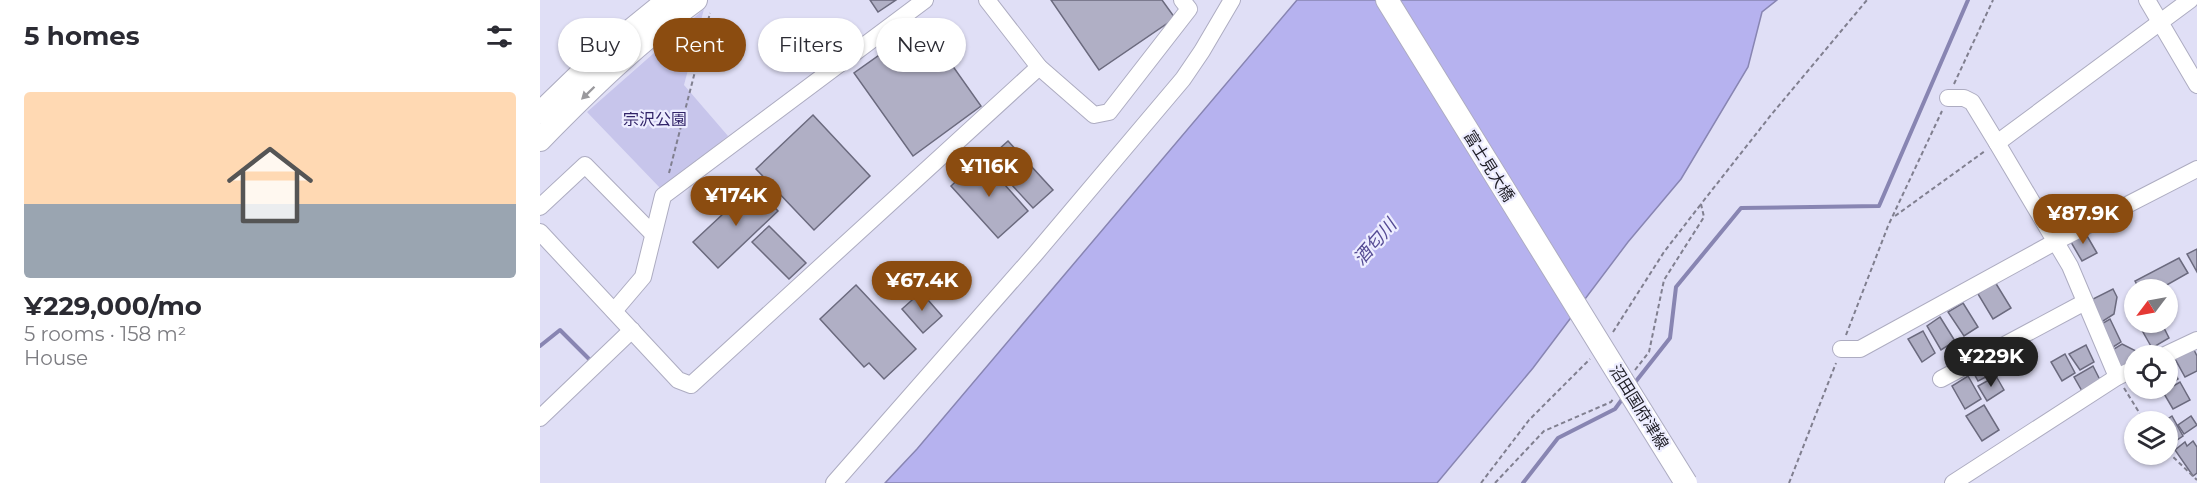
<!DOCTYPE html>
<html lang="en">
<head>
<meta charset="utf-8">
<style>
	body { margin:0; font-family:Montserrat,"Noto Sans JP",sans-serif; background:#f7f7f7; color:#2b2b33; height:100vh; display:flex; flex-direction:column; font-size:22px; white-space:nowrap }
	* { box-sizing:border-box; margin:0 }
	p { font-size:20px; color:#7c7c81 }
	.icon { flex:none; width:33px; height:33px; fill:none; stroke:currentColor; stroke-width:2; stroke-linecap:round; stroke-linejoin:round }
	.map { position:relative; flex:1; overflow:hidden }
	.drawer { display:flex; flex-direction:column; background:#fff; width:540px }
	.drawer>* { flex:none }
	.banner { position:absolute; left:18px; top:18px; width:570px; height:54px; display:flex; gap:12px }
	.needle { width:39px; rotate:238deg }
	.tools { position:absolute; left:1584px; top:279px; display:grid; gap:12px }
	.tools a { display:grid; place-items:center; width:54px; height:54px; border-radius:50%; background:#fff; box-shadow:0 2px 4px #0004; font-size:30px }
	.price { position:absolute; translate:-50% -51px; padding:0 14px; border-radius:21px; background:#8b4c10; color:#fff; font-size:20px; line-height:39px; filter:drop-shadow(0 2px 3px #0008) }
	.price::after { content:''; position:absolute; left:50%; top:36px; width:18px; height:14px; margin-left:-9px; background:inherit; clip-path:polygon(0 0,100% 0,50% 100%) }
	.price.on { background:#222; color:#fff }
	ul { padding:0; list-style:none }
	li { display:grid; align-content:center; gap:12px; height:318px; padding:0 24px }
	li+li { border-top:2px solid #e1e1e2 }
	li span { display:grid; place-items:center; height:186px; border-radius:6px; color:#555 }
	li>.icon { margin-inline-start:auto }
	span .icon { width:108px; height:108px; fill:#fffc; stroke-width:1 }
	li b { font-size:26px }
	h2 { display:flex; justify-content:space-between; align-items:center; height:72px; padding:0 24px; font-size:26px }
	.chip { padding:0 21px; border-radius:27px; background:#fff; box-shadow:0 2px 4px #0004; font-size:21px; line-height:54px }
	.chip.on { background:#8b4c10; color:#fff }
	main { display:flex; flex:1; min-height:0 }
	.map>svg:first-child { display:block }
	.green { fill:#c7c5eb }
	.water { fill:#b6b2ef; stroke:#8885b2; stroke-width:1.5 }
	.lines { fill:none; stroke-linecap:round; stroke-linejoin:round }
	.stream { stroke:#8885b2; stroke-width:4 }
	.building { fill:#b0afc5; stroke:#6b6a7e; stroke-width:1.5 }
	.minor-casing { stroke:#adacc1; stroke-width:18 }
	.major-casing { stroke:#adacc1; stroke-width:24 }
	.path { stroke:#807f8f; stroke-width:2; stroke-dasharray:4.5 3; stroke-linecap:butt }
	.minor { stroke:#fff; stroke-width:16 }
	.major { stroke:#fff; stroke-width:22 }
	.major-bridge-casing { stroke:#adacc1; stroke-width:24; stroke-linecap:butt }
	.major-bridge { stroke:#fff; stroke-width:22 }
	.oneway { fill:#9a999d }
	.labels { text-anchor:middle; dominant-baseline:central; stroke-width:4.5; stroke-linejoin:round; paint-order:stroke }
	.park-label { font-size:16px; fill:#312368; stroke:#ededff }
	.street-label { font-size:16px; fill:#1e1d25; stroke:#ededff }
	.water-label { font-size:18px; font-style:italic; fill:#554b94; stroke:#ededff }
</style>
</head>
<body>
<main>
<section class="drawer">
<h2>5 homes<svg class="icon" aria-label="filters" viewBox="0 0 24 24"><path d="M4 7h16M4 17h16"/><circle cx="9" cy="7" r="2"/><circle cx="15" cy="17" r="2"/></svg></h2>
<ul>
<li><span style="background:linear-gradient(#ffd9b3 60%,#9aa5b1 0)"><svg class="icon" aria-label="home" viewBox="0 0 24 24"><path d="M3 11l9-7 9 7M6 9v11h12V9"/></svg></span><div><b>¥229,000/mo</b><p>5 rooms · 158 m²</p><p>House</p></div></li>
</ul>
</section>
<div class="map">
<svg width="1657" height="483" viewBox="0 0 1657 483">
	<rect width="100%" height="100%" fill="#e0dff6"/>
	<path class="green" d="M164,9L144,85L188,136L121,189L47,112Z"/>
	<path class="water" d="M757,0H1237L1222,12L1208,67L1141,179L1088,242L993,368L897,483H345L377,449Z"/>
	<g class="lines">
		<g class="stream">
			<path d="M0,346L20,330L52,362"/>
			<path d="M1093,385L1130,338L1136,287L1201,208L1339,206L1428,0"/>
			<path d="M983,483L1018,438L1075,409L1083,398"/>
		</g>
	</g>
	<g class="building">
		<path d="M330,0H356L338,12Z"/>
		<path d="M511,0H622L635,18L559,70Z"/>
		<path d="M383,24L441,106L373,156L314,73Z"/>
		<path d="M273,115L330,176L274,230L216,169Z"/>
		<path d="M468,141L513,190L493,208L448,159Z"/>
		<path d="M441,158L488,211L458,238L411,186Z"/>
		<path d="M214,185L238,211L178,268L153,242Z"/>
		<path d="M229,226L266,263L249,279L212,242Z"/>
		<path d="M1543,229L1557,253L1542,261L1528,237Z"/>
		<path d="M1657,249V272L1647,254Z"/>
		<path d="M1639,258L1648,273L1618,290H1600L1595,281Z"/>
		<path d="M1455,282L1471,308L1453,319L1438,294Z"/>
		<path d="M316,285L376,349L344,379L329,363L324,367L280,319Z"/>
		<path d="M1573,289L1577,297L1574,314L1560,323L1549,301Z"/>
		<path d="M381,292L402,316L383,333L362,309Z"/>
		<path d="M1423,303L1438,327L1424,336L1408,312Z"/>
		<path d="M1400,317L1415,341L1401,350L1387,326Z"/>
		<path d="M1570,319L1581,342L1570,349L1558,326Z"/>
		<path d="M1604,322H1621L1629,338L1612,348L1599,325Z"/>
		<path d="M1383,331L1395,353L1382,362L1368,339Z"/>
		<path d="M1582,344L1596,351L1599,356H1594V359L1579,369L1569,352Z"/>
		<path d="M1546,345L1554,362L1540,370L1529,354Z"/>
		<path d="M1653,348L1657,356V371L1645,377L1634,357Z"/>
		<path d="M1525,354L1535,373L1522,381L1511,362Z"/>
		<path d="M1628,360L1638,379L1628,385Z"/>
		<path d="M1456,363L1460,370L1438,381L1431,368Z"/>
		<path d="M1553,366L1560,380L1542,391L1534,377Z"/>
		<path d="M1428,376L1441,399L1425,409L1412,386Z"/>
		<path d="M1456,376L1464,390L1447,401L1438,386Z"/>
		<path d="M1640,382L1650,400L1633,409L1623,392Z"/>
		<path d="M1444,405L1459,430L1442,441L1426,416Z"/>
		<path d="M1632,416L1643,436L1628,446V422H1623Z"/>
		<path d="M1651,416L1657,425L1644,434L1638,425Z"/>
		<path d="M1653,441L1657,447V473L1653,476L1635,450L1645,442L1647,446Z"/>
	</g>
	<g class="lines">
		<g class="minor-casing">
			<g id="minor">
				<path d="M447,0L499,67L554,115L569,112L649,9L642,0"/>
				<path d="M1607,0L1657,85"/>
				<path d="M1408,98H1424L1432,102L1457,143L1530,266L1577,377"/>
				<path d="M1457,143L1650,0"/>
				<path d="M0,207L45,165L113,234"/>
				<path d="M0,232L138,380L151,385L499,67"/>
				<path d="M74,311L103,277L123,196L385,0"/>
				<path d="M1301,349H1320L1515,242L1657,169"/>
				<path d="M1623,356L1657,340"/>
				<path d="M1401,379L1545,302"/>
				<path d="M0,418L92,330"/>
				<path d="M294,483L496,253L643,79L662,51L692,0"/>
				<path d="M1413,483L1577,377L1594,369"/>
			</g>
		</g>
		<g class="major-casing">
			<g id="major">
				<path d="M847,0L1082,380"/>
				<path d="M0,113L59,56L128,0"/>
				<path d="M0,140C49,90 100,40 156,0"/>
			</g>
		</g>
		<g class="path">
			<path d="M1414,84L1453,0"/>
			<path d="M129,173L170,13"/>
			<path d="M1355,216L1445,151"/>
			<path d="M1073,332L1124,252L1161,204"/>
			<path d="M1306,335L1348,226L1402,111"/>
			<path d="M1095,370L1109,352L1124,280L1164,217L1161,204L1231,115L1327,0"/>
			<path d="M1584,388L1605,422"/>
			<path d="M1628,452L1657,480"/>
			<path d="M941,483L989,420L1050,359"/>
			<path d="M955,483L1004,431L1071,402L1074,398"/>
			<path d="M1249,483L1296,363"/>
		</g>
		<use href="#minor" class="minor"/>
		<use href="#major" class="major"/>
		<g class="major-bridge-casing">
			<path id="major-bridge" d="M1082,380L1146,483"/>
		</g>
		<use href="#major-bridge" class="major-bridge"/>
	</g>
	<defs><path id="oneway-solid" d="M-6-.8H1V-3.2L6.5 0L1 3.2V.8H-6Z" transform="scale(1.5)"/></defs>
	<use class="oneway" href="#oneway-solid" transform="translate(48 93) rotate(136)"/>
	<g class="labels">
		<g class="park-label">
			<text x="115" y="119">宗沢公園</text>
		</g>
		<g class="street-label">
			<text transform="translate(949 166) rotate(58)">富士見大橋</text>
			<text transform="translate(1099 407) rotate(58)">沼田国府津線</text>
		</g>
		<g class="water-label">
			<text transform="translate(835 242) rotate(-49)">酒匂川</text>
		</g>
	</g>
</svg>
<div class="tools">
<a><svg class="needle" viewBox="-14 -14 28 28"><path d="M0-13l5 13h-10z" fill="#e53935"/><path d="M0 13l5-13h-10z" fill="#7c7c81"/></svg></a>
<a><svg class="icon" aria-label="locate" viewBox="0 0 24 24"><circle cx="12" cy="12" r="6"/><path d="M12 2v4M12 18v4M2 12h4M18 12h4"/></svg></a>
<a><svg class="icon" aria-label="layers" viewBox="0 0 24 24"><path d="M12 4l9 5-9 5-9-5zM3 14l9 5 9-5"/></svg></a>
</div>
<b class="price" style="left:449px;top:198px">¥116K</b>
<b class="price" style="left:196px;top:227px">¥174K</b>
<b class="price" style="left:1543px;top:245px">¥87.9K</b>
<b class="price" style="left:382px;top:312px">¥67.4K</b>
<b class="price on" style="left:1451px;top:388px">¥229K</b>
<div class="banner">
<a class="chip">Buy</a>
<a class="chip on">Rent</a>
<a class="chip">Filters</a>
<a class="chip">New</a>
</div>
</div>
</main>
</body>
</html>
